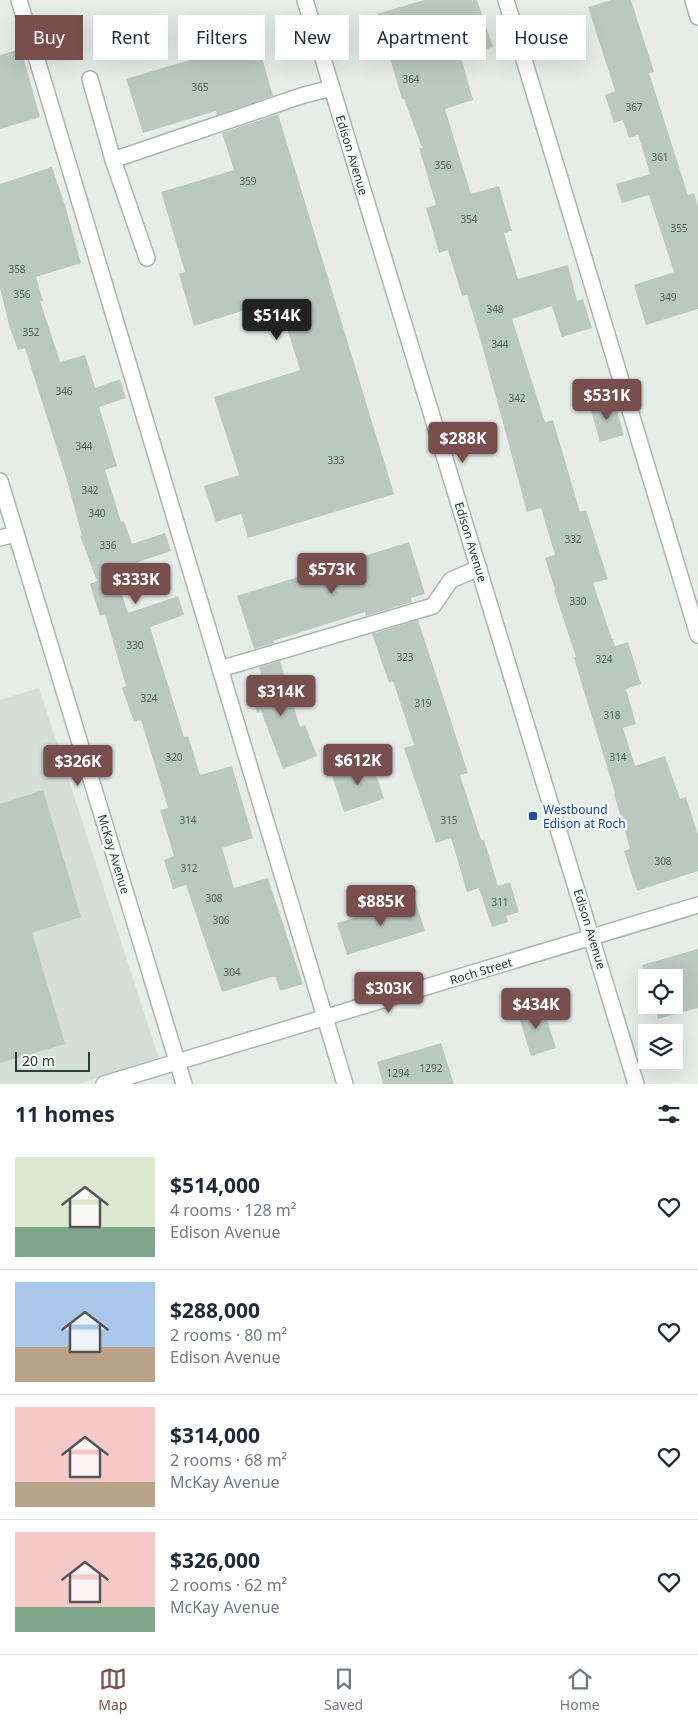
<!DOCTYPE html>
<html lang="en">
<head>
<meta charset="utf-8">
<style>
	body { margin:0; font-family:"Noto Sans",sans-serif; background:#f6f6f7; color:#1f2937; height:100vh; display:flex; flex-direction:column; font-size:19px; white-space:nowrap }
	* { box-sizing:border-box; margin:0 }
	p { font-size:16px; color:#747a83 }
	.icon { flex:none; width:28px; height:28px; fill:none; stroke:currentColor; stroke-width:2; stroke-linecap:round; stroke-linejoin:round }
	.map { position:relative; height:1084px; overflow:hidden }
	.drawer { display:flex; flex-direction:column; background:#fff; flex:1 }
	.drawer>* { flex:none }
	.guide { position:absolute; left:15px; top:15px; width:669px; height:45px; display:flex; gap:10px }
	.buttons { position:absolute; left:638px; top:969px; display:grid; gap:10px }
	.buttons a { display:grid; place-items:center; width:45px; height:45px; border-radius:0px; background:#fff; box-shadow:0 5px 20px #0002; font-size:25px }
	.scale { position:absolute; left:15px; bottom:12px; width:75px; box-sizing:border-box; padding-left:5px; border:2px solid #263e35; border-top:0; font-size:14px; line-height:18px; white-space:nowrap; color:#263e35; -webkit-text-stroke:4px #f6faf8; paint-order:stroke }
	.price { position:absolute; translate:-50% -42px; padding:0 11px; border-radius:5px; background:#784e4f; color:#fff; font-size:16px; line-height:32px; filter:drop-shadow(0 1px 2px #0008) }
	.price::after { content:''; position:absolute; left:50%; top:30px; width:15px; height:11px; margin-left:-8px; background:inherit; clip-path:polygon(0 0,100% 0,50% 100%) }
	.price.on { background:#222; color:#fff }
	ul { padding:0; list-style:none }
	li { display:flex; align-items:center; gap:15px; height:125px; padding:0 15px }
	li+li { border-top:1px solid #e0e1e3 }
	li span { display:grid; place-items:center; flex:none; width:140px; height:100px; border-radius:0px; color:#555 }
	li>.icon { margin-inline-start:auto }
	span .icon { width:60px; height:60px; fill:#fffc; stroke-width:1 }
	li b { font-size:21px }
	h2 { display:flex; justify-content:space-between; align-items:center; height:60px; padding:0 15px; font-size:21px }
	.tag { padding:0 18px; border-radius:0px; background:#fff; box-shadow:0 5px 20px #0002; font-size:18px; line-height:45px }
	.tag.on { background:#784e4f; color:#fff }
	.dock { display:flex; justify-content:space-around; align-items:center; height:70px; border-top:1px solid #e0e1e3; background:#fff; font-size:14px; color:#747a83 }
	.dock a { display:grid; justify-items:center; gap:2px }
	.dock .on { color:#784e4f }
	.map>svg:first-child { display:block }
	.built { fill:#d4ddd8 }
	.building { fill:#bbc8c2 }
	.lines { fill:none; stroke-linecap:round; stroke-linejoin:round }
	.minor-casing { stroke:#a9b5af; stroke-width:18 }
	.minor { stroke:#fff; stroke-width:15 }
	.transit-dot { fill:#1a4fb4; stroke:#f6faf8; stroke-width:2 }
	.labels { text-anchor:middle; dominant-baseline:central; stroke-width:5; stroke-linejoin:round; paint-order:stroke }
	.number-label { font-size:10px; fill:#4b6058 }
	.street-label { font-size:12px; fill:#263e35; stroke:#f6faf8 }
	.transit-label { font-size:12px; fill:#164399; stroke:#f6faf8; text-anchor:start }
</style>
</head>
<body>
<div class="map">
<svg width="698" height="1084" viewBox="0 0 698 1084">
	<rect width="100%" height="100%" fill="#e6ede9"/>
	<path class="built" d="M39,688L159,1059L79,1084H0V700Z"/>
	<g class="building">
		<path d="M424,0H477L493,47L461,58L473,100L445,109L471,194L499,186L512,231L504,233L518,279L568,265L577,301L583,299L592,328L562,337L552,306L512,319L545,422L553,420L580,512L586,510L608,579L593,583L612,639H613L615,646L628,642L641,684L626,689L636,724L623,728L635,766L665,756L680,799L686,797L698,835V871L637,891L624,851L630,849L614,794L615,793L574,658L576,657L554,590H555L545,558L555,555L541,508L527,512L480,338L467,295L462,296L448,250L439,253L426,208L436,205L419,148H422L404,99H402L377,14Z"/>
		<path d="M611,0H631L654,72L649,73L688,195L694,193L698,207V309L646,325L634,285L674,272L649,195L622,203L616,184L650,174L638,135L629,138L623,120L614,123L605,95L615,91L588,7Z"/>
		<path d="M73,15L82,42L51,53L41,26Z"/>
		<path d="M257,40L273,96L217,115L216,111L143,133L126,79Z"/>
		<path d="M21,49L40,117L0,129V55Z"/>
		<path d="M278,114L394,494L248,538L241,514L216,522L204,486L239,475L214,397L300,370L278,300L194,326L179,274L185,272L161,192L234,170L222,133Z"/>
		<path d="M52,167L65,205L81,263L36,277L43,301H40L60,362L85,355L95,388L120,379L126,398L99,407L117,466L105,470L121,522L124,521L132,544L165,533L171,551L114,570L128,613L178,596L184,615L150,627L184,737L188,736L200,775L232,766L253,838L222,848L234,888L268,878L303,984L280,991L275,976L222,992L186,885L173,889L164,860L174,856L160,810L168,808L141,720L134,722L122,688L126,686L105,614L100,616L90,584L97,581L80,536H82L68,484L25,348L18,350L9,325L0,288V184Z"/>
		<path d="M614,400L624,435L600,442L590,407Z"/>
		<path d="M409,542L425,594L411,598L412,602L366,616L365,612L273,641L274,643L254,649L237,596Z"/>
		<path d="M418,620L468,773L460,775L481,840H484L498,886L510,882L519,912L506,916L508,922L492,927L479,888L467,892L451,838L436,843L404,748L414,745L393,681L389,683L372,634Z"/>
		<path d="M280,661L300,727L305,725L317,756L283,769L261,711L257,713L248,685L263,680L259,667Z"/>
		<path d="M371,759L384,799L344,812L331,772Z"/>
		<path d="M43,790L81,917L32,933L65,1044L0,1063V804Z"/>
		<path d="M415,900L425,931L347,955L337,923Z"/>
		<path d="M698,949V1008L658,1019L654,1005H674V978H646L642,965Z"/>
		<path d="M542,1003L556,1048L531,1056L517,1011Z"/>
		<path d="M441,1043L454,1084H383L377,1062Z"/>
	</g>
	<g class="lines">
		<g class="minor-casing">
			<g id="minor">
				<path d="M19,0L345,1084"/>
				<path d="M305,0L636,1084"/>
				<path d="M506,0L698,635"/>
				<path d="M693,0L698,17"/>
				<path d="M90,79L113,160"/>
				<path d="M147,258L113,160L304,95L332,88"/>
				<path d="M0,481L184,1084"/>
				<path d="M0,538L16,534"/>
				<path d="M220,669L433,606L451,580L479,568"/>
				<path d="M104,1084L698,905"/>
			</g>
		</g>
		<use href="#minor" class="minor"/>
	</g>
	<rect class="transit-dot" x="528" y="811" width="10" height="10" rx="2.5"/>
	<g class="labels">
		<g class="number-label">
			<text x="411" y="79">364</text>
			<text x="200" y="87">365</text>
			<text x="634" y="107">367</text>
			<text x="660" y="157">361</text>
			<text x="443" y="165">356</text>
			<text x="248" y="181">359</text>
			<text x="469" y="219">354</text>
			<text x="679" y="228">355</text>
			<text x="17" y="269">358</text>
			<text x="22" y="294">356</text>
			<text x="668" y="297">349</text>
			<text x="495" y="309">348</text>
			<text x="31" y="332">352</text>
			<text x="500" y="344">344</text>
			<text x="64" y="391">346</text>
			<text x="517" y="398">342</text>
			<text x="84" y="446">344</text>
			<text x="336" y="460">333</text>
			<text x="90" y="490">342</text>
			<text x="97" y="513">340</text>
			<text x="573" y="539">332</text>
			<text x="108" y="545">336</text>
			<text x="578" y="601">330</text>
			<text x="135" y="645">330</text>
			<text x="405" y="657">323</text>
			<text x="604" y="659">324</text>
			<text x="149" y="698">324</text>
			<text x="423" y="703">319</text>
			<text x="612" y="715">318</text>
			<text x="174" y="757">320</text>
			<text x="618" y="757">314</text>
			<text x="188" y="820">314</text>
			<text x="449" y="820">315</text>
			<text x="663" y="861">308</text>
			<text x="189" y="868">312</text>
			<text x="214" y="898">308</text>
			<text x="500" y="902">311</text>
			<text x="221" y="920">306</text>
			<text x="232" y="972">304</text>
			<text x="431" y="1068">1292</text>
			<text x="398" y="1073">1294</text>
		</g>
		<g class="street-label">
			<text transform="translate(352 155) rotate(73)">Edison Avenue</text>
			<text transform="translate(471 542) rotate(73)">Edison Avenue</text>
			<text transform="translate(114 854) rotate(73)">McKay Avenue</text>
			<text transform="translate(590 929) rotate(73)">Edison Avenue</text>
			<text transform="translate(481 971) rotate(-17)">Roch Street</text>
		</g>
		<g class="transit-label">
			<text x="543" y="809">Westbound<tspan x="543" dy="14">Edison at Roch</tspan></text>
		</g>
	</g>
</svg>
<div class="buttons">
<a><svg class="icon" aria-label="locate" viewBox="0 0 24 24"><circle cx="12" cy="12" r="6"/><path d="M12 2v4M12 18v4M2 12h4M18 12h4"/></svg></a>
<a><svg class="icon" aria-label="layers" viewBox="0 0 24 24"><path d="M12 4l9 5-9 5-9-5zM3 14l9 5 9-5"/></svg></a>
</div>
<div class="scale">20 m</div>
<b class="price on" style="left:277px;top:341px">$514K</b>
<b class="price" style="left:607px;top:421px">$531K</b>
<b class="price" style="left:463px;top:464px">$288K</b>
<b class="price" style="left:332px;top:595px">$573K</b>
<b class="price" style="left:136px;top:605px">$333K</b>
<b class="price" style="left:281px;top:717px">$314K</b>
<b class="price" style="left:358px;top:786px">$612K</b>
<b class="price" style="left:78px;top:787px">$326K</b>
<b class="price" style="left:381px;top:927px">$885K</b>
<b class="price" style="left:389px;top:1014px">$303K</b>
<b class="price" style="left:536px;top:1030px">$434K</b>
<div class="guide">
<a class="tag on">Buy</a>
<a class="tag">Rent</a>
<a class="tag">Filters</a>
<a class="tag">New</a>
<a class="tag">Apartment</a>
<a class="tag">House</a>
</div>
</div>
<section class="drawer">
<h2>11 homes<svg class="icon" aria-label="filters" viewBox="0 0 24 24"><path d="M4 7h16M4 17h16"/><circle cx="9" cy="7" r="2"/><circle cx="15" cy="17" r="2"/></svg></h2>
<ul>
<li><span style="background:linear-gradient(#dfe7d0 70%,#7fa58c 0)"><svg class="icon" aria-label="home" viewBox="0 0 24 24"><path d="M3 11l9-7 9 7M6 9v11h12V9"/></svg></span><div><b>$514,000</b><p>4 rooms · 128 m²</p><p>Edison Avenue</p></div><svg class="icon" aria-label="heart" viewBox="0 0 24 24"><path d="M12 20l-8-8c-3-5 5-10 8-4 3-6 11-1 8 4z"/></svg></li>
<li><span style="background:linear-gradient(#a9c7e8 65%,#b9a48a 0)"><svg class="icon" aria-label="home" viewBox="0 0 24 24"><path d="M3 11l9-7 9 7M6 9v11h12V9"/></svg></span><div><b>$288,000</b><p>2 rooms · 80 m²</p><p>Edison Avenue</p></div><svg class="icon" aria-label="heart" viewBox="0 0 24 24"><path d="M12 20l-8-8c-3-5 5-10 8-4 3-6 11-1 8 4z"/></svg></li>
<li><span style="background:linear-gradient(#f6c9c9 75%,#b9a48a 0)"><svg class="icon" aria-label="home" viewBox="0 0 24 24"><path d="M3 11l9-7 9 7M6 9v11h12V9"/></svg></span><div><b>$314,000</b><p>2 rooms · 68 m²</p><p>McKay Avenue</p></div><svg class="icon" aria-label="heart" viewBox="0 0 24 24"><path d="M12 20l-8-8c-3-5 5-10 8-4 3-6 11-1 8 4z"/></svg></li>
<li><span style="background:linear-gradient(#f6c9c9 75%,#7fa58c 0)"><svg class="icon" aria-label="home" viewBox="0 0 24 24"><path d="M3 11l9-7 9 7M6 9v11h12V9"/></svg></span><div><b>$326,000</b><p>2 rooms · 62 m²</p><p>McKay Avenue</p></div><svg class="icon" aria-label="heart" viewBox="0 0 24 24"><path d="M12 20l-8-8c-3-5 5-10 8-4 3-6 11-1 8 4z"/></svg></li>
</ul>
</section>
<nav class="dock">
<a class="on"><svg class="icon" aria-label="map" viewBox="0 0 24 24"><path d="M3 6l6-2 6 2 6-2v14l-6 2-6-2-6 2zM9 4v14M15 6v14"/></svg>Map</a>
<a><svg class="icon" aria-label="saved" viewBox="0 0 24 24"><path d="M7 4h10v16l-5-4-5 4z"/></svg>Saved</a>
<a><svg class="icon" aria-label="home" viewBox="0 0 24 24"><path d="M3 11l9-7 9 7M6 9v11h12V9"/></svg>Home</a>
</nav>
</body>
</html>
